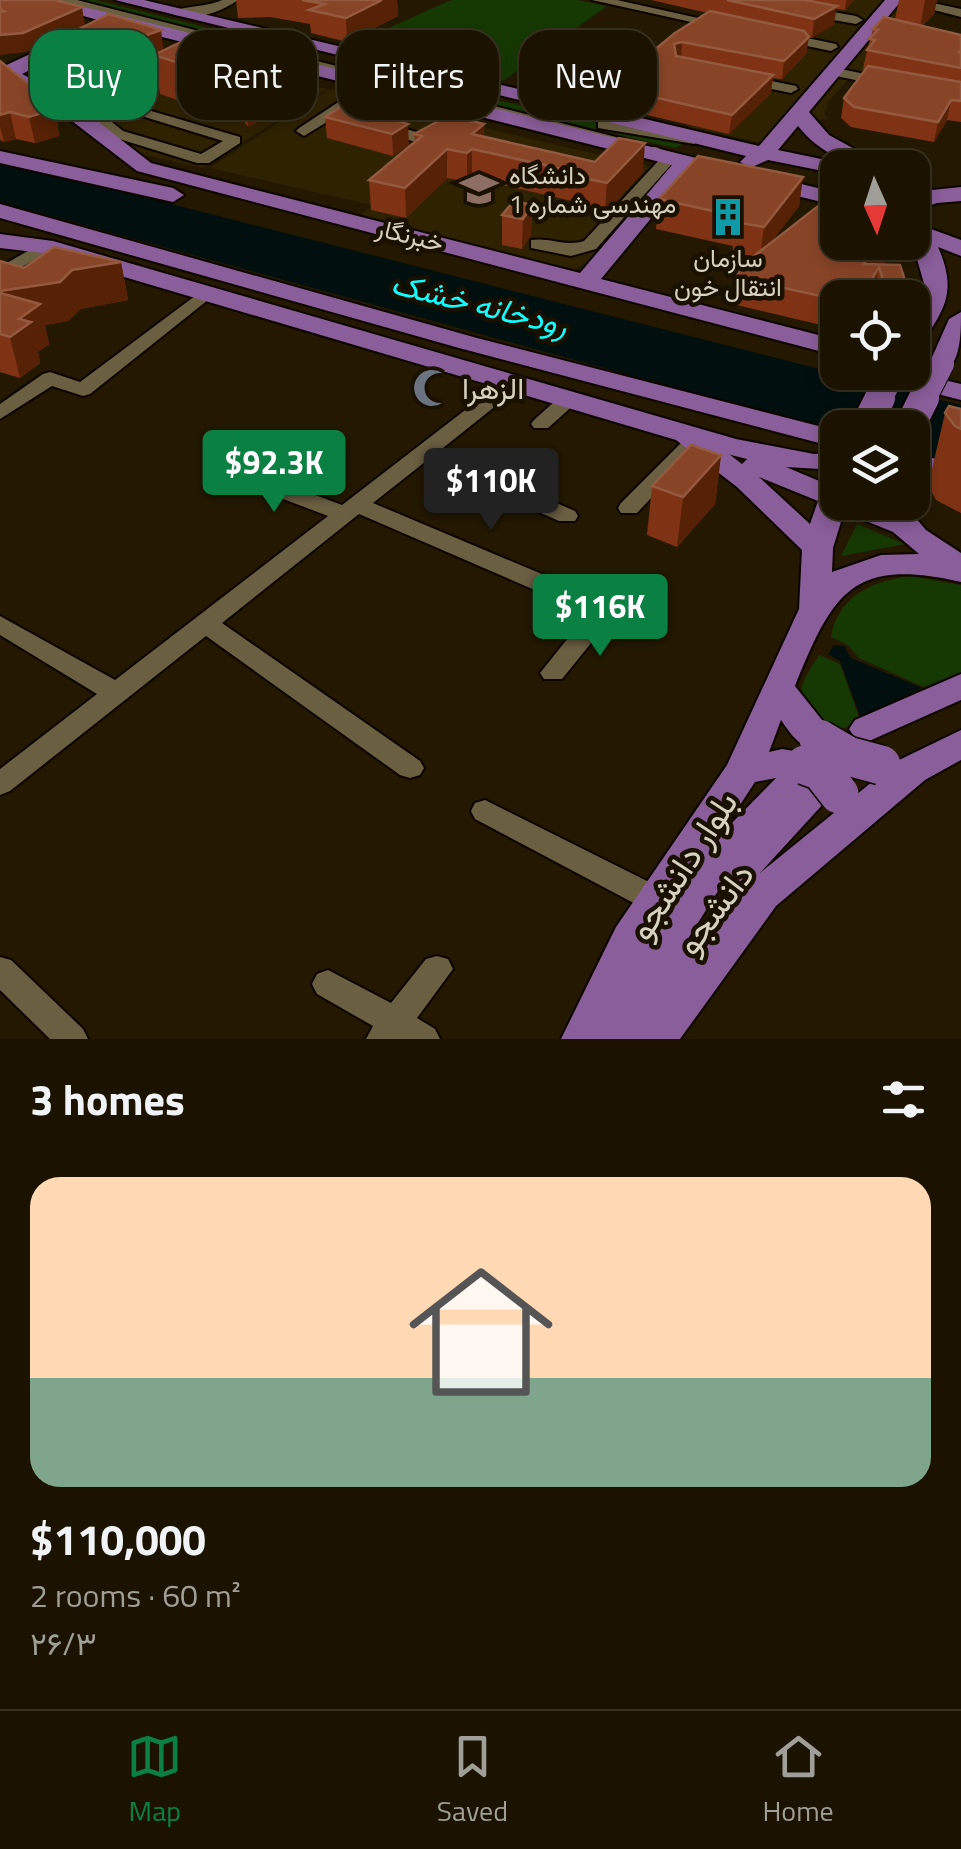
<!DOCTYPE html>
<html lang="en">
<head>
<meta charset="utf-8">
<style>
	body { margin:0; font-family:"Titillium Web",Vazirmatn,sans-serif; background:#241c0a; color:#f1f3f6; height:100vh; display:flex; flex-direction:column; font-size:38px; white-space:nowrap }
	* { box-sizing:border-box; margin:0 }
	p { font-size:32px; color:#a09e99 }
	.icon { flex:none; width:55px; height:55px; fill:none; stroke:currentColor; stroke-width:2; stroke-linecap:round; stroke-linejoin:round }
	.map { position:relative; height:1039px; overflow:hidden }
	.details { display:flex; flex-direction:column; background:#1b1300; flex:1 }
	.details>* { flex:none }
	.banner { position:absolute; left:30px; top:30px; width:902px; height:90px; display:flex; gap:20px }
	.needle { width:65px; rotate:177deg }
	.tools { position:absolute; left:820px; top:150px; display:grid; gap:20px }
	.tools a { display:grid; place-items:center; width:110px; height:110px; border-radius:20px; background:#1b1300; box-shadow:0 5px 15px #0003,0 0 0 2px #393222; font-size:50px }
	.price { position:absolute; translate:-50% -85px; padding:0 22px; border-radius:10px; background:#0b8043; color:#fff; font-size:32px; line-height:65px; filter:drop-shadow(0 2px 5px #0008) }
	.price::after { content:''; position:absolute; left:50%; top:60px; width:30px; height:22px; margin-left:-15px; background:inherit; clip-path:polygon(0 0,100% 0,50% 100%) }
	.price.selected { background:#222; color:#fff }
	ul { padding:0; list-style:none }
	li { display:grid; align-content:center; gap:20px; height:530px; padding:0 30px }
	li+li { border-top:2px solid #393222 }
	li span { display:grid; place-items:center; height:310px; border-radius:30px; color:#555 }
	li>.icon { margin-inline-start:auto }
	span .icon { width:180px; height:180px; fill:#fffc; stroke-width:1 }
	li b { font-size:42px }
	h2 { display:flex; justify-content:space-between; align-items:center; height:120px; padding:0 30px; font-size:42px }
	.tag { padding:0 35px; border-radius:30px; background:#1b1300; box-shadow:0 5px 15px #0003,0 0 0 2px #393222; font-size:35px; line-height:90px }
	.tag.selected { background:#0b8043; color:#fff }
	.menu { display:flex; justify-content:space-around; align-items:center; height:140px; border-top:2px solid #393222; background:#1b1300; font-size:28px; color:#a09e99 }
	.menu a { display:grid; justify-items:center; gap:5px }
	.menu .selected { color:#0b8043 }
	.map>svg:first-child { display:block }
	.built { fill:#2f2200 }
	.green { fill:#163803 }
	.water { fill:#010f0f }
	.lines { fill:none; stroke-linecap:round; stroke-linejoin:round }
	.minor-casing { stroke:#0d0400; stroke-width:4 }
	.major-casing { stroke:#0d0400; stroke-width:4 }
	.minor { fill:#6b5f42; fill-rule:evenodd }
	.major { fill:#8a5e9a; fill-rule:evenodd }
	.major-bridge-far2-casing { stroke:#0d0400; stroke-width:26; stroke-linecap:butt }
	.major-bridge-far1-casing { stroke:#0d0400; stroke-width:34; stroke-linecap:butt }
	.major-bridge-casing { stroke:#0d0400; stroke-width:42; stroke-linecap:butt }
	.major-bridge-far2 { stroke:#8a5e9a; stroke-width:24 }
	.major-bridge-far1 { stroke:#8a5e9a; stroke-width:30 }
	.major-bridge { stroke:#8a5e9a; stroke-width:39 }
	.wall { fill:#7f3314 }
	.shaded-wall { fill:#562104 }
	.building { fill:#884427; stroke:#945a3f; stroke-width:2.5 }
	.labels { text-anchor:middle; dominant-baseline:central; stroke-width:9; stroke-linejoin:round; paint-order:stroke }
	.far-poi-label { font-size:25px; fill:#d7d1c1; stroke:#1a1000; text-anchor:start }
	.far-street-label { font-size:25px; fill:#d7d1c1; stroke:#1a1000 }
	.poi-label { font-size:30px; fill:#d7d1c1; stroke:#1a1000; text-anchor:start }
	.water-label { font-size:32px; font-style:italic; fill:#16f9fe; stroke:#1a1000 }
	.near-street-label { font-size:35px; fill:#d7d1c1; stroke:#1a1000 }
</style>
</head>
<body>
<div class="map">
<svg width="961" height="1039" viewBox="0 0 961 1039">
	<rect width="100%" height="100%" fill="#241900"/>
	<g class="built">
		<path d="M832,0H926L927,12L934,13L917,31L961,99L849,79L826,104L829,105L824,114L828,118L796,124L780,147L688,127L792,47L819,35Z"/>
		<path d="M173,48L327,89L202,168L125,150L74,100Z"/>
		<path d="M329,89L522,137L675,172L591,262L572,270L355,220L372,205L210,168Z"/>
	</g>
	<g class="green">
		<path d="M69,0H95L285,47L275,52Z"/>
		<path d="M451,0H578L607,6L503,81L348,46Z"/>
		<path d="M380,73L684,143L675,148L375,76Z"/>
		<path d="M857,524L905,544L841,556Z"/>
		<path d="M910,576L961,585V672L924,687L859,658L848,645L831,637C838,596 872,581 910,576Z"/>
		<path d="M819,655L840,664L860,720L845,728L817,724C793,692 799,687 819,655Z"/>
	</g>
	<g class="water">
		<path d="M0,165L101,186L961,405V465L913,452L912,428H838L837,432L0,202Z"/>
		<path d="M834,645L844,646L851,658L922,688L861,719L840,661L828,654Z"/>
	</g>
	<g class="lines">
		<g class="minor-casing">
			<g id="minor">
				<path d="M56,0H77L624,139L616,144L385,85L384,90L363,101L362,115L432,137L435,145L424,154L411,151L419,143L356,125L347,117L348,109L304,136L296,131L299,128L343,99L377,83Z"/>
				<path d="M222,0H238C220,13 191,23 170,13C183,5 204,8 222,0Z"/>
				<path d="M592,0H617L734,26L727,30Z"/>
				<path d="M895,0H919L961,9V17Z"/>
				<path d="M805,7L856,16L863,20L856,24L800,14V8Z"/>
				<path d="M778,32L836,44L838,47L831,51L773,39L771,36Z"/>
				<path d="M176,47L188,50L125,91L133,104L141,108L240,137V143L209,163H197L113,137L75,106L42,92L49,88L85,100L123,131L201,154L223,141L122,110L111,91L122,78Z"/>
				<path d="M831,67L894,80L896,83L889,87L826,74L824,71Z"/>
				<path d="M742,75L796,86L798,89L791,93L737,82V76Z"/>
				<path d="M603,120L694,134L702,139L694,144L598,128V122Z"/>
				<path d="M646,147H656L678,157L596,249L571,256L531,248V240C550,237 565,247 584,241L660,159L646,153Z"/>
				<path d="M45,241L51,242V250L0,280V267Z"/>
				<path d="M207,287L216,292L213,296L90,394L83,396L52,386L0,419V404L43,374L50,372L80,382Z"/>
				<path d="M515,375L522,377L525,381L522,385L438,452L575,511L578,516L575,521H559L425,462L373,503L613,604L616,610L613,616L562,679H544L540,673L588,613L359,514L222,623L420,761L424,768L420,775L410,778L400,775L206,636L10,791L0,795V769L97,694L0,635V616L115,680L328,516L214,473L211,468L214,463H230L342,505L508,377Z"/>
				<path d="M570,392L580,398L577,402L548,428H534L531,424L534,420L563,394Z"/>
				<path d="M693,436L704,442L700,446L637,513H621L618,508L621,503L686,438Z"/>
				<path d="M485,800L665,890L669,899L665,908L654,911L643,908L475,819L471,811L475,803Z"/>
				<path d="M437,956L448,959L453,969L417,1018L435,1029L440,1039H366L373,1026L317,994L312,984L317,974L328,970L391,1003L426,959Z"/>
				<path d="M0,957L11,960L83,1029L88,1039H50L0,990Z"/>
			</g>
		</g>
		<g class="major-casing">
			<g id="major">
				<path d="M28,0H56L838,193V206L691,170L601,279L838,340V356L137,171L51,105L0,80V68L101,21ZM118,26L672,165L580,273L151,163L65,96L22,74Z"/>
				<path d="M115,0H144L759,146L885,0H902L809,112L829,135L889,168C853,168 821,155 798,126L778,150L845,164L848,168H838V174L768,160L750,168L740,162L746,156Z"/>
				<path d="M0,151L173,188L184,195L173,202L0,163Z"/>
				<path d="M961,187V201L937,203L912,212V198L932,190Z"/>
				<path d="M0,204L477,338L838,431V448L459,348L0,218Z"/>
				<path d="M912,222L961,240V256L938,247C957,290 946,308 921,344L912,347V317L925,287L912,242Z"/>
				<path d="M0,234L53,241L736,439L814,454L838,452V470L786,467L824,483L838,475V502H902L926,530L961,553V582C852,557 833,593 795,686L837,739L832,748C808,756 794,740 781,720L769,752L782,749L818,755L823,765L816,775L831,780L836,790L760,873L899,760L961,730V760L925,780L776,906L680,1039H561L616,927L727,765L799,609L802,550L737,487L676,440L43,253L0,248ZM729,454L731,455L747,459L742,464ZM759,477L818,501L810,524ZM844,512L893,532L919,554L881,555L832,572L833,548ZM776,778L721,834L755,782ZM720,888L732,892L744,888L693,954L684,945Z"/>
				<path d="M961,312C961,332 961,366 942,372L933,370L929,364L949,319Z"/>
				<path d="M870,372H912L961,384V400L874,378Z"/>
				<path d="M912,453L961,465V483L912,470Z"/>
				<path d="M961,674V700L867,742L855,738L849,729L855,720Z"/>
			</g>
		</g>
		<use href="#minor" class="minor"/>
		<use href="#major" class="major"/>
		<g class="major-bridge-far2-casing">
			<g id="major-bridge-far2">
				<path d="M879,401L894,372"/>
				<path d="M923,401L942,364"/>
			</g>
		</g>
		<g class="major-bridge-far1-casing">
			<g id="major-bridge-far1">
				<path d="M865,428L880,398"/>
				<path d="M909,428L924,398"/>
			</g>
		</g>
		<g class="major-bridge-casing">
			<g id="major-bridge">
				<path d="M819,739L848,756L881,765"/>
				<path d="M805,765L821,771L839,794"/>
			</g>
		</g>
		<use href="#major-bridge-far2" class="major-bridge-far2"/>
		<use href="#major-bridge-far1" class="major-bridge-far1"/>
		<use href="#major-bridge" class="major-bridge"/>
	</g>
	<g class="wall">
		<path d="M236,0H397L398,16L347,42L311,33L310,24L270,17L238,18Z"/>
		<path d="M651,0H854L845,10L836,9L834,24L812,38L809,37L806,54L782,79L773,78L771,93L729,134L608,106L609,87L708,13Z"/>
		<path d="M899,0H937L934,14L922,26L961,35V122L947,120L934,142L851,127L841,118L844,98L865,70L863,69L867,50L873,29L895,19Z"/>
		<path d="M161,30L163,50L122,65L78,51L75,31Z"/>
		<path d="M154,55L290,68L293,106L283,107L248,127L243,120L242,110L212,112L160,94Z"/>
		<path d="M0,61L36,90L54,98L59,136L35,143L16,139L4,142L0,140Z"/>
		<path d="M345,104L409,145L393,156L327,138L325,117Z"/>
		<path d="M414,134L484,137L643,172L605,213L572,205V201L472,178L467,182L447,178L406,218L371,210L369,180L415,142Z"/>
		<path d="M803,177L799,206L771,242H890L885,265L908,290L906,298H875L874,294L838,298V329L732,304L735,277L754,256L732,253L733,246L656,229L659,199Z"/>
		<path d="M532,205L531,235L522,249L502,245V215Z"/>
		<path d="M0,261L24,268L121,262L128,300L80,309L68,321L45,325L49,344L38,352L40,363L20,378L0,372Z"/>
		<path d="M961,409V513L936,500L928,486L945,413Z"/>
		<path d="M721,455L715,504L677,547L647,535L652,486Z"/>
	</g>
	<g class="shaded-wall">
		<path d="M382,0H397L398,16L347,42L346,18Z"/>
		<path d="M846,0H854L845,10Z"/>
		<path d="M925,0H937L934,14L920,28Z"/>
		<path d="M837,6L834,24L812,38L814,19Z"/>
		<path d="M82,7L85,26L26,52L0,55V35Z"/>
		<path d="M161,30L163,50L122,65L119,45Z"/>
		<path d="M809,37L806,54L782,79L784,61Z"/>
		<path d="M682,42L681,59L672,62L674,44Z"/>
		<path d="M280,68L283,107L248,127L244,87Z"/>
		<path d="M773,75L771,93L729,134L732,115Z"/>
		<path d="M54,98L59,136L35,143L29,117Z"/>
		<path d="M951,100L947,120L934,142L938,122Z"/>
		<path d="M10,112L16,139L4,142L0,126V115Z"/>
		<path d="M408,124L409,145L393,156L392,134Z"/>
		<path d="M484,124V152L472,134Z"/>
		<path d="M645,143L643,172L605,213L607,183Z"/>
		<path d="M447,149V178L406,218L405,188Z"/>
		<path d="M472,149V178L467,182V153Z"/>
		<path d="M803,177L799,206L760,257L764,227Z"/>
		<path d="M532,205L531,235L522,249L523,219Z"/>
		<path d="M838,219V242L818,228Z"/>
		<path d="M886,242H890L885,265L879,267L874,294L872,298H861L863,264Z"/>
		<path d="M121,262L128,300L80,309L68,321L45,325L49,344L38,352L40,363L20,378L10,337L0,314V291L72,270Z"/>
		<path d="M721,455L715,504L677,547L683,497Z"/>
	</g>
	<g class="building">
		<path d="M0,0H55L82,7L23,33L0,35V12L4,11L0,9Z"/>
		<path d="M302,0H382L346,18L309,10L325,4Z"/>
		<path d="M727,0H805L837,6L814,19Z"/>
		<path d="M710,11L804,31L809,37L784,61L682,42L674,44L676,56L773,75L732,115L609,87L675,33Z"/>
		<path d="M109,14L161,30L119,45L75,31Z"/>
		<path d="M884,17L961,35V50L959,52L961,53V68L867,50L875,40L869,39L878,30L873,29Z"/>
		<path d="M207,37L258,46L269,53H276L290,68H280L244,87L239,81L253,70L207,72L154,55L189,38L197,41Z"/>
		<path d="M0,61L36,90L54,98V109L29,117L10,112L0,115Z"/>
		<path d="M868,66L961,82V101L951,100L938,122L854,107L844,98Z"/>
		<path d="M345,104L408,124L392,134L325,117Z"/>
		<path d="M448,116L484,124L472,134L595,162L619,138L645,143L607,183L573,176L576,172L472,149L467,153L447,149L405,188L369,180L422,136L414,134Z"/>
		<path d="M698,156L803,177L764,227L735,222L740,217L659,199Z"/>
		<path d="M514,201L532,205L523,219L502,215Z"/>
		<path d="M822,203L838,205V219L818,228H838V242H886L863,264L900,265L908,290L886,289L879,267L861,298H838V300L735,277L745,263Z"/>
		<path d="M54,247L121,262L72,270L60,282L0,291V261L24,268Z"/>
		<path d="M0,293L40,304L19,319L31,322L10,337L0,334Z"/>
		<path d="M949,406L961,409V429L955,426L945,413Z"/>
		<path d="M691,445L721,455L683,497L652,486Z"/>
	</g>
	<defs>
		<g id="university-bare" transform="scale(3)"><path d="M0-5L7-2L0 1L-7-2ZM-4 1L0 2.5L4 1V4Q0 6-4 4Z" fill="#8d6e63" stroke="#1a1000" stroke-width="2.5" paint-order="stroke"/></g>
		<g id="building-bare" transform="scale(3)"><path d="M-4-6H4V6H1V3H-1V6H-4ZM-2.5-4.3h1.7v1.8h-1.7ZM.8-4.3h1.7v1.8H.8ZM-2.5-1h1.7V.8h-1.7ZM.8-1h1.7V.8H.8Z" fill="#0f9aa8" stroke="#1a1000" stroke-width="2.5" paint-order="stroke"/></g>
		<g id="mosque-bare" transform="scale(3)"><path d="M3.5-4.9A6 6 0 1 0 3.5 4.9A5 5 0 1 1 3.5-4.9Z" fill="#6b7280" stroke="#1a1000" stroke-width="2.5" paint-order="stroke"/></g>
	</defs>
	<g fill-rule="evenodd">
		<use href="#university-bare" x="479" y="189"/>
		<use href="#building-bare" x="728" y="217"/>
		<use href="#mosque-bare" x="432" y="388"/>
	</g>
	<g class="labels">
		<g class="far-poi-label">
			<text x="509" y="175">دانشگاه<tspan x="509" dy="29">مهندسی شماره 1</tspan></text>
			<text x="728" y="258" text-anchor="middle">سازمان<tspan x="728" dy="29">انتقال خون</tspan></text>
		</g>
		<g class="far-street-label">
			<text transform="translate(410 235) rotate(14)">خبرنگار</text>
		</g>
		<g class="poi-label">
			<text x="462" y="388">الزهرا</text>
		</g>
		<g class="water-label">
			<text transform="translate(480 303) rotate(14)">رودخانه خشک</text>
		</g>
		<g class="near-street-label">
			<text transform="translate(682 865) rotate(-57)">بلوار دانشجو</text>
			<text transform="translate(714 908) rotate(-53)">دانشجو</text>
		</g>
	</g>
</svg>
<div class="tools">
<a><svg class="needle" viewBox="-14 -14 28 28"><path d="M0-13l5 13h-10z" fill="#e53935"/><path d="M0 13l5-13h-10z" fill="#a09e99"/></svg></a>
<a><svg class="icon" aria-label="locate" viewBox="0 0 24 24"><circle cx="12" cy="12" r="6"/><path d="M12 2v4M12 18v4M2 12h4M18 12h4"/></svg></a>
<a><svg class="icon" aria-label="layers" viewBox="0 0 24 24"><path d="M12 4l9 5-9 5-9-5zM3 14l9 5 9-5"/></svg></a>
</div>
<b class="price" style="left:274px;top:515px">$92.3K</b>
<b class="price selected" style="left:491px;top:533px">$110K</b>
<b class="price" style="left:600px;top:659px">$116K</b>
<div class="banner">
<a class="tag selected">Buy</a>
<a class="tag">Rent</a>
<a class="tag">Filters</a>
<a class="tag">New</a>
</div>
</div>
<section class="details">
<h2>3 homes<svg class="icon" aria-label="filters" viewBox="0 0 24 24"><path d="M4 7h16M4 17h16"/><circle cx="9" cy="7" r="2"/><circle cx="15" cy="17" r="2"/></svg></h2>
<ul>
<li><span style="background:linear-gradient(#ffd9b3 65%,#7fa58c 0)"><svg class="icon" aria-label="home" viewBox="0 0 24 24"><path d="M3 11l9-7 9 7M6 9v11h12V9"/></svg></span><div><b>$110,000</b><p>2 rooms · 60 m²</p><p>۲۶/۳</p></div></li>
</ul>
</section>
<nav class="menu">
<a class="selected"><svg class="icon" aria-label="map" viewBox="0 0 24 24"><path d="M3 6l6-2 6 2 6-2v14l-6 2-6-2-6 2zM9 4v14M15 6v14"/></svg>Map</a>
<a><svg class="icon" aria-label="saved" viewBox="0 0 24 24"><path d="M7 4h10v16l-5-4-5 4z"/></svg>Saved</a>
<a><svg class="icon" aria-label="home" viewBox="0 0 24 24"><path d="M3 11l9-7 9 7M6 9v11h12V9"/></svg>Home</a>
</nav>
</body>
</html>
